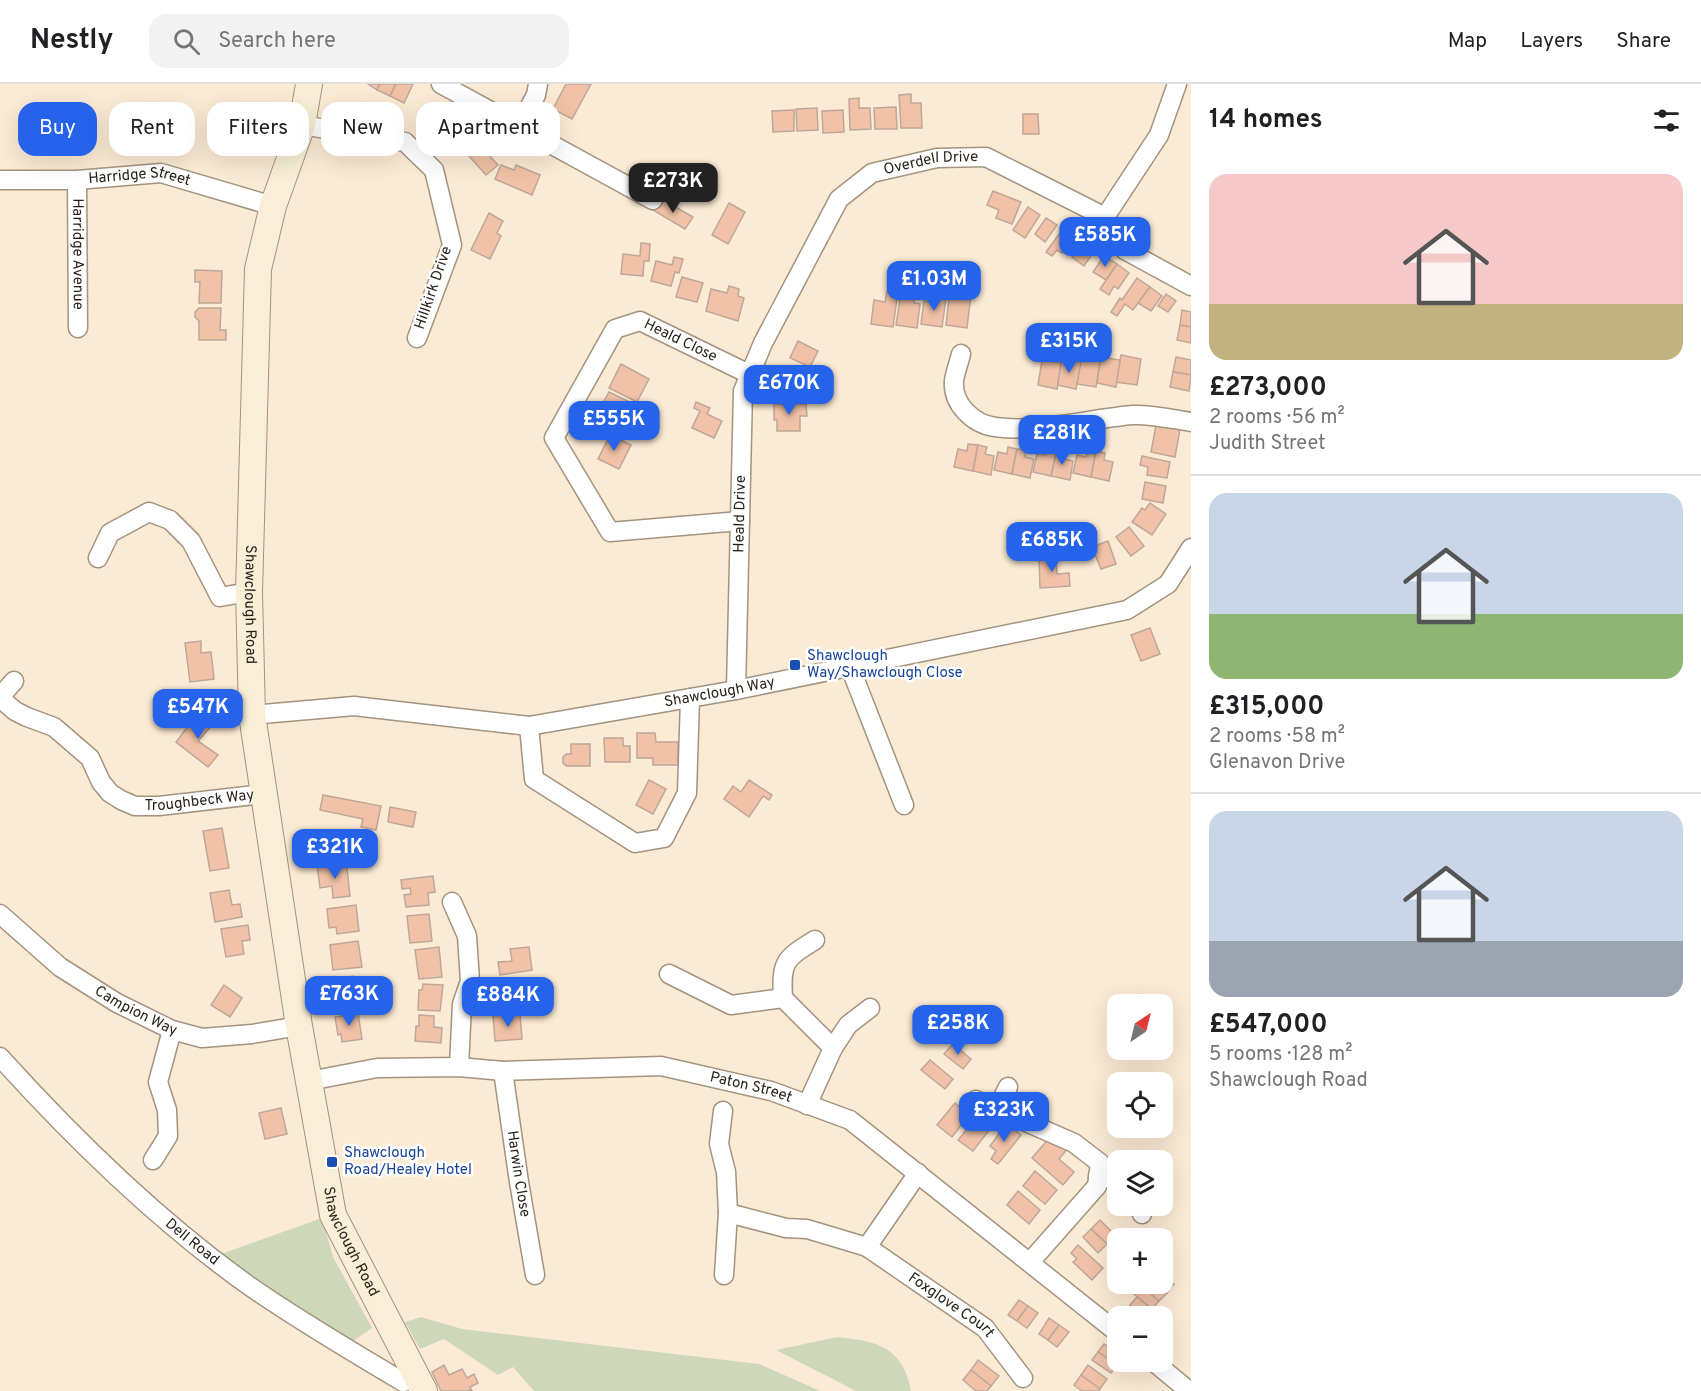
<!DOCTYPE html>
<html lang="en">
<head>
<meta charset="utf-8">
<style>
	body { margin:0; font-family:Overpass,sans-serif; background:#f2f2f2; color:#202124; height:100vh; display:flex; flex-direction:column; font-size:22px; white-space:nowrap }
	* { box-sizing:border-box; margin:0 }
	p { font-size:20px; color:#757577 }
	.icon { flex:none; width:33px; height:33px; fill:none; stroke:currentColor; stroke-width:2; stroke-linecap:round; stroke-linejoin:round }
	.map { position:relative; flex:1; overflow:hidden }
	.panel { display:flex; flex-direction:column; background:#fff; width:510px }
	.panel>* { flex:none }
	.banner { position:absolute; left:18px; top:18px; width:570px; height:54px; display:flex; gap:12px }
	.needle { width:39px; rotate:35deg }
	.fabs { position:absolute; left:1107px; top:910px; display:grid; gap:12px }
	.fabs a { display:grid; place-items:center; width:66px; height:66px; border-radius:12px; background:#fff; box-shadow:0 6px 24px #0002; font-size:30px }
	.price { position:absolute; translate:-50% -51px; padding:0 14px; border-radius:12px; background:#2563eb; color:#fff; font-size:20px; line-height:39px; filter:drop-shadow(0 2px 3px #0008) }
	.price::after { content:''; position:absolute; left:50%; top:36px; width:18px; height:14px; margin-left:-9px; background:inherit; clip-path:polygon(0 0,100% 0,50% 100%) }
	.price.on { background:#222; color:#fff }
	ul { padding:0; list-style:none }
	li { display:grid; align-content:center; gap:12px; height:318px; padding:0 18px }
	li+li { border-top:2px solid #e0e0e0 }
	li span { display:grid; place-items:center; height:186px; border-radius:18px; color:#555 }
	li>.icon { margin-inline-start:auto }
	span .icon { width:108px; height:108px; fill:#fffc; stroke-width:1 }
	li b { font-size:26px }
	h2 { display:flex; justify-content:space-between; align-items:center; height:72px; padding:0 18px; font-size:26px }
	.pill { padding:0 21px; border-radius:18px; background:#fff; box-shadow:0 6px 24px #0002; font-size:21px; line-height:54px }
	.pill.on { background:#2563eb; color:#fff }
	header { display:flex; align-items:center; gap:36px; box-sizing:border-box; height:84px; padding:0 30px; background:#fff; border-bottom:2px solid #e0e0e0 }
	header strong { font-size:28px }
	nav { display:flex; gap:33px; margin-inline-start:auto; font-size:21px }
	.search { width:420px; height:54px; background:#f2f2f2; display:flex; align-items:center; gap:15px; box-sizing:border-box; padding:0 21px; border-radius:18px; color:#757577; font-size:22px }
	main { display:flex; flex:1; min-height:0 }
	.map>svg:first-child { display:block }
	.green { fill:#ced8b8 }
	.building { fill:#f1c2a7; stroke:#bfa799; stroke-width:1.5 }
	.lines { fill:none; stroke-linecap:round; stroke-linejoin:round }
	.minor-casing { stroke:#a3937f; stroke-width:21 }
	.secondary-casing { stroke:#a3937f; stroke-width:28 }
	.minor { stroke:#fff; stroke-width:18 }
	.secondary { stroke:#f8efd6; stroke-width:26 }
	.transit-dot { fill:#1a4fb4; stroke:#fff; stroke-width:2 }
	.labels { text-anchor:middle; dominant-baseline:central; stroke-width:5; stroke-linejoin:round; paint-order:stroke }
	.street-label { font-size:15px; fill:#251f17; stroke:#fff }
	.transit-label { font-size:15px; fill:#164399; stroke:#fff; text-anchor:start }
</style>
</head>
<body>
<header>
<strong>Nestly</strong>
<div class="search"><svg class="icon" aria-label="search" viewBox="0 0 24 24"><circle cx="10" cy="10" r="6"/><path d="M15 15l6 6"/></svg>Search here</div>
<nav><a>Map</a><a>Layers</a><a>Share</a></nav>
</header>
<main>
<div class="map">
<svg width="1191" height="1307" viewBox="0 0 1191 1307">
	<rect width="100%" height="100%" fill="#fbead4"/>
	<g class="green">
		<path d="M322,1134L333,1173L372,1244L353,1257C307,1230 262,1204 221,1170Z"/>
		<path d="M421,1233L462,1245L759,1280L820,1307H534L513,1283L498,1291L444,1255L420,1265L405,1238Z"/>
		<path d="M837,1253C877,1257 903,1263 911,1307H856L776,1266Z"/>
	</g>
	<g class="building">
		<path d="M368,0H380L377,6Z"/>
		<path d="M380,0H396L390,12L377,6Z"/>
		<path d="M396,0H413L404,19L390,12Z"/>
		<path d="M566,0H591L572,35L553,25Z"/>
		<path d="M911,10V19H921L922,44H901L899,11Z"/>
		<path d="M859,14V24H870L871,45L850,46L849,15Z"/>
		<path d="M434,21L443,32L447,28L464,48L449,62L422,32Z"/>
		<path d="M896,23L897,45H875L874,24Z"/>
		<path d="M817,24L818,46L797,47L796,25Z"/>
		<path d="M794,26V47L773,48L772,27Z"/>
		<path d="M843,26L844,48L823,49L822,27Z"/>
		<path d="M1023,30H1038L1039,50H1023Z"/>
		<path d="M474,47L492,67L488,70L498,81L486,91L459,61Z"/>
		<path d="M501,81L514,86L516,81L540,91L532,111L495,95Z"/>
		<path d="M993,107L1021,118L1012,140L996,134L999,126L987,121Z"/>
		<path d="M660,114L693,133L685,145L653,126Z"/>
		<path d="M729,119L745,128L728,160L712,151Z"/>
		<path d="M1028,123L1040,131L1025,154L1013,146Z"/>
		<path d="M489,129L503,137L497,149L501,152L490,175L471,166Z"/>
		<path d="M1046,134L1057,141L1045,158L1035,150Z"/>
		<path d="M1062,146L1073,153L1062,169L1057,166L1052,172L1046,168Z"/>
		<path d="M1083,157L1095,166L1084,182L1072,173Z"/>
		<path d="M641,159L650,160L649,177H644L643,192L621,190L623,170L640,172Z"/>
		<path d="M1104,172L1117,180L1106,196L1093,188Z"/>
		<path d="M674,173L683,175L679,189L675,188L671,202L651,197L656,177L672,181Z"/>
		<path d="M1117,180L1129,189L1118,205L1114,202L1109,211L1100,205Z"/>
		<path d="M195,186L222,187L221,219H199L200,198H195Z"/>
		<path d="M682,193L703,199L697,218L676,213Z"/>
		<path d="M1137,194L1150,203L1133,226L1125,220L1117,232L1111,228L1120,214L1122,216Z"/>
		<path d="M951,196L967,198L965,209L971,210L967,244L946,241Z"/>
		<path d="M729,202L739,205L738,212L744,214L738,237L706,227L711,205L727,209Z"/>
		<path d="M1150,203L1162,212L1151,227L1138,219Z"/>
		<path d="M887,207L898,208L893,243L871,240L874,216L885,218Z"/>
		<path d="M901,209L915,211L914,219L920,220L917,244L896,241Z"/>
		<path d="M1166,210L1176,217L1168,228L1158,222Z"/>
		<path d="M934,212L946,214L942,243L921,240L924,217L933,218Z"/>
		<path d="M199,224H221L220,246H226V256H199V237L195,233V228Z"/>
		<path d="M1182,226L1191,228V243L1180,241Z"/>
		<path d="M1180,241L1191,243V259L1177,256Z"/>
		<path d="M798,257L818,267L810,283L790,274Z"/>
		<path d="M1121,271L1141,275L1137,301L1116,298Z"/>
		<path d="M1081,273L1100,277L1096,303L1077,300Z"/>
		<path d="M1101,273L1120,276L1116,303L1097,299Z"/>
		<path d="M1176,273L1191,276V291L1173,288Z"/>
		<path d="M1062,274L1081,278L1076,305L1057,301Z"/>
		<path d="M1042,276L1061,279L1057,305L1038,301Z"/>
		<path d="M621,280L649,295L637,318L609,304Z"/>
		<path d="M780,287H812V299H806V314H783Z"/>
		<path d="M1173,288L1191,291L1189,307L1170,303Z"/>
		<path d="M609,308L636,321L631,330L625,327L618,340L597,330Z"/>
		<path d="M696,318L710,324L707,330L722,337L714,354L692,344L700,327L694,324Z"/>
		<path d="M774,320H806L807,332H800V347H777V336H774Z"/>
		<path d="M1156,341L1180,345L1175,373L1151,368Z"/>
		<path d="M610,351L631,361L619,385L598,375Z"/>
		<path d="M968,360L978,361L973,387L954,383L958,365L967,367Z"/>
		<path d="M978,361L987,363L985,370L994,372L991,391L973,387Z"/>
		<path d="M1008,363L1017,365L1012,390L994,386L998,368L1007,370Z"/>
		<path d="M1048,364L1057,366L1051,392L1033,388L1037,370L1046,371Z"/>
		<path d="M1017,365L1026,366L1025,373L1034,375L1030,394L1012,390Z"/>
		<path d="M1087,365L1096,367L1091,393L1073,389L1077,371L1086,373Z"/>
		<path d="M1057,366L1066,368L1064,375L1073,377L1070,396L1051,392Z"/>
		<path d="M1096,367L1105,369L1104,376L1113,378L1109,397L1091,393Z"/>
		<path d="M1142,372L1170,378L1167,394L1147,391L1148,383L1140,381Z"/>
		<path d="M1145,398L1166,402L1163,419L1142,415Z"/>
		<path d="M1150,419L1166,430L1152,451L1132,438L1142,424L1145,426Z"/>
		<path d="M1129,443L1144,462L1131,472L1116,453Z"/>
		<path d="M1108,457L1116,480L1101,485L1092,463Z"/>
		<path d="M1056,471L1057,490L1069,489L1070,502L1040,504L1039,472Z"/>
		<path d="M1150,544L1160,570L1141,577L1131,551Z"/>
		<path d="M201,557V569L211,568L214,595L190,598L185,559Z"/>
		<path d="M199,628L214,639L198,657L218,671L208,683L176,658Z"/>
		<path d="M637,649H655L656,658H678V681H653V674H637Z"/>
		<path d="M604,654H623V662H630V678H605Z"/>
		<path d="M571,660H590V682H566L563,679V673L566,670H571Z"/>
		<path d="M649,696L666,705L653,730L636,721Z"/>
		<path d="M749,696L772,711L769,716L763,712L749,733L724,715L733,702L741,708Z"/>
		<path d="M323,711L381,722L376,746L361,743L363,735L320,726Z"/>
		<path d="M390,723L416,728L413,743L388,738Z"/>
		<path d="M222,744L229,784L210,787L203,747Z"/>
		<path d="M317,781L347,784L350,812L333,814L332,802L320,804Z"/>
		<path d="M433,792L435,808L428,809L429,821L406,823L404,811L411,810L410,804L402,805L401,796Z"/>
		<path d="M229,806L232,821L240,820L242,833L215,838L210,809Z"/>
		<path d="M356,821L359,847L337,850L336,843L329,844L327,825Z"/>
		<path d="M429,830L432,857L410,859L407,832Z"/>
		<path d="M248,841L250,856L242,857L244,870L226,873L221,845Z"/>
		<path d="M358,857L362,883L333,886L330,861Z"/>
		<path d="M439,863L442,893L419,895L415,866Z"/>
		<path d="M529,863L532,886L500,891L498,878L512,877L510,865Z"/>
		<path d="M353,892L357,918L338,921L337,914H333L330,896Z"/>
		<path d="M518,896L521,923L502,924L501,915L496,916L495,898Z"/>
		<path d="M423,900L443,901L440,927L418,926L419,906H422Z"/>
		<path d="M224,901L242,914L230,933L211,921Z"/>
		<path d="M358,929L362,955L342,958L341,950L338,951L335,933Z"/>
		<path d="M520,930L522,955L495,957L493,932Z"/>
		<path d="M419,931L434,932V943L442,944L441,959L415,957L416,942H419Z"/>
		<path d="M953,960L971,975L963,985L944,970Z"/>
		<path d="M930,976L953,995L945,1005L921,986Z"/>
		<path d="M955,1019L969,1031L952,1053L937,1041Z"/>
		<path d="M281,1024L287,1050L265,1055L259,1029Z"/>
		<path d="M976,1034L990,1045L973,1067L958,1056Z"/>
		<path d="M1007,1039L1021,1051L998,1080L991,1075L996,1067L990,1062Z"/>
		<path d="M1051,1052L1069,1063L1059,1075L1074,1088L1063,1101L1032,1074Z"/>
		<path d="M1035,1087L1057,1106L1045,1120L1023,1102Z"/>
		<path d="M1018,1107L1040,1126L1029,1140L1007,1121Z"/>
		<path d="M1100,1136L1115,1151L1107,1160L1091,1145Z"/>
		<path d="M1091,1145L1107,1160L1098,1169L1083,1153Z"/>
		<path d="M1078,1161L1103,1184L1092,1196L1073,1178L1077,1175L1071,1169Z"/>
		<path d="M1162,1190L1174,1200L1167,1209L1157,1200H1162Z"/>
		<path d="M1134,1200H1140L1159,1217L1152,1225L1129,1206Z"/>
		<path d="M1148,1200H1157L1167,1209L1159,1217L1144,1204Z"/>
		<path d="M1137,1213L1152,1225L1146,1233L1130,1221Z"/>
		<path d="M1019,1216L1028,1222L1017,1237L1008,1231Z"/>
		<path d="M1028,1222L1038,1229L1027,1244L1017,1237Z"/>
		<path d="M1049,1234L1059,1241L1048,1256L1039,1250Z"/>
		<path d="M1059,1241L1069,1248L1057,1263L1048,1256Z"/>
		<path d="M1104,1260L1118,1269L1119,1278L1117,1281L1098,1268Z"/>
		<path d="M1098,1268L1117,1281L1111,1289L1092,1276Z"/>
		<path d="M978,1276L999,1292L991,1302L971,1286Z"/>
		<path d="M444,1281L449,1291L462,1285L467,1294L474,1290L478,1299L470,1303L472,1307H441L432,1288Z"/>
		<path d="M1088,1281L1107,1295L1100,1305L1081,1291Z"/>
		<path d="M971,1286L991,1302L987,1307H976L963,1296Z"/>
		<path d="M1081,1291L1100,1305L1098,1307H1082L1074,1301Z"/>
	</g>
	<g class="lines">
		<g class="minor-casing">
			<g id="minor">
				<path d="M441,0L653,116"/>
				<path d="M302,41L405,58L434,86L452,161L417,254"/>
				<path d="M519,43L536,11L538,0"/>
				<path id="s1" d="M0,96H77L161,89L273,122"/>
				<path id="s2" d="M77,96L78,244"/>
				<path d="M1105,133L1159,51L1177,0"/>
				<path d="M961,270C959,279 955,288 954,297C952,320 973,340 995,343C1039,349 1089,335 1132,331C1151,330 1172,335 1191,338"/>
				<path id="s3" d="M740,437L610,448L554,354L615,245L640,237L751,291"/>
				<path d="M98,474L110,449L149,428L170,436L191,457L220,513L249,508"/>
				<path d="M850,583L904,721"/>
				<path id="s4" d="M736,606L743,307L763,259L839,115L872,89L937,74L986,73L1105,133L1125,166L1191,202"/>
				<path d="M0,613L14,597"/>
				<path id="s5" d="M0,614L15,627L27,633L54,643L90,674L101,698L110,709L121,716L135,722H159L263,710"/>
				<path id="s6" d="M252,631L354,622L529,642L736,606L1127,526L1168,500L1191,464"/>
				<path d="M529,642L534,695L635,759L664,754L687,709L690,614"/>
				<path d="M452,818L467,852L470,897L462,920L459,983"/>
				<path id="s7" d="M0,830L60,883L117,919L172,946L202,954L252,950L299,942"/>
				<path d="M669,890L731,921L783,914L833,964L807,1021"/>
				<path d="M783,914C781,878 784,875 815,856"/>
				<path d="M833,964L848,941L870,924"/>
				<path id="s8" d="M0,973C75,1056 157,1136 248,1201C298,1236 351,1267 403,1298L418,1294"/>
				<path id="s9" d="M503,987L519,1098L535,1191"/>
				<path id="s10" d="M309,997L377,984L459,983L503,987L661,982L771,1007L850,1036L1118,1249"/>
				<path d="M976,1016L1074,1059L1100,1079L1097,1102L1030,1178"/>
				<path d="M997,1025L1008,1003"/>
				<path d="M723,1027L719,1060L726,1088L728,1129L724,1191"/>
				<path d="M153,1076L168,1052L167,1026L158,998L172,946"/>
				<path d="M1098,1092L1118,1097"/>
				<path d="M1140,1122L1142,1130"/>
				<path id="s11" d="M728,1129L786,1144L807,1145L867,1163L985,1244L1023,1294"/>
				<path d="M867,1163L918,1089"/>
				<path d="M1154,1278L1189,1307"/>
			</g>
		</g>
		<g class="secondary-casing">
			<g id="secondary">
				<path id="s12" d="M309,0L302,41L273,122L258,185L249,508L252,631L299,942L333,1131L424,1307"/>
			</g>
		</g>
		<use href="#minor" class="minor"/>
		<use href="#secondary" class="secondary"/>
	</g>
	<g class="transit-dot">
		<rect x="789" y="575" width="12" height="12" rx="3"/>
		<rect x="326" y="1072" width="12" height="12" rx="3"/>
	</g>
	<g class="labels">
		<g class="street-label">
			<text stroke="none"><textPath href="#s4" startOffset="616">Overdell Drive</textPath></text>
			<text stroke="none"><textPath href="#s1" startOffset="140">Harridge Street</textPath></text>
			<text stroke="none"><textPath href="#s2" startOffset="74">Harridge Avenue</textPath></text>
			<text transform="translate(434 204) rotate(-71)">Hillkirk Drive</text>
			<text stroke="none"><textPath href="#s3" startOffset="436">Heald Close</textPath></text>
			<text stroke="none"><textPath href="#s4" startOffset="176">Heald Drive</textPath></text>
			<text stroke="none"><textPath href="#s12" startOffset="528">Shawclough Road</textPath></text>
			<text stroke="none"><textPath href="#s6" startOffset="472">Shawclough Way</textPath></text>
			<text stroke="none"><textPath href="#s5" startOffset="243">Troughbeck Way</textPath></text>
			<text stroke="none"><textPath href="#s7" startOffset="168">Campion Way</textPath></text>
			<text stroke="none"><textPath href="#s10" startOffset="446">Paton Street</textPath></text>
			<text stroke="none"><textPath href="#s9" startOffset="104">Harwin Close</textPath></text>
			<text stroke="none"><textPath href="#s12" startOffset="1176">Shawclough Road</textPath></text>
			<text stroke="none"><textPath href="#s8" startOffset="267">Dell Road</textPath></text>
			<text stroke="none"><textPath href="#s11" startOffset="246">Foxglove Court</textPath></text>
		</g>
		<g class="transit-label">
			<text x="807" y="572">Shawclough<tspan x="807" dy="17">Way/Shawclough Close</tspan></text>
			<text x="344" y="1069">Shawclough<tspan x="344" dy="17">Road/Healey Hotel</tspan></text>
		</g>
	</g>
</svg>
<div class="fabs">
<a><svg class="needle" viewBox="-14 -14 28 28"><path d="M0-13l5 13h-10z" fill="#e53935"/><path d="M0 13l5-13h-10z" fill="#757577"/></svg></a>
<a><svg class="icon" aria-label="locate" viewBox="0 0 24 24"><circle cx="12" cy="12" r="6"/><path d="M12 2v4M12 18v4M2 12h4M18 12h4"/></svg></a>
<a><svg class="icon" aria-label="layers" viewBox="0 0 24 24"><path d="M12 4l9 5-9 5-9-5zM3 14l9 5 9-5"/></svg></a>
<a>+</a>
<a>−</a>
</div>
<b class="price on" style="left:673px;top:130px">£273K</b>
<b class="price" style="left:1105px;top:184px">£585K</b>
<b class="price" style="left:934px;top:228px">£1.03M</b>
<b class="price" style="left:1069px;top:290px">£315K</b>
<b class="price" style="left:789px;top:332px">£670K</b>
<b class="price" style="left:614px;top:368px">£555K</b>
<b class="price" style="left:1062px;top:382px">£281K</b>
<b class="price" style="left:1052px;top:489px">£685K</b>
<b class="price" style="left:198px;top:656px">£547K</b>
<b class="price" style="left:335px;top:796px">£321K</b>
<b class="price" style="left:349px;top:943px">£763K</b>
<b class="price" style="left:508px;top:944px">£884K</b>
<b class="price" style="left:958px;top:972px">£258K</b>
<b class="price" style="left:1004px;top:1059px">£323K</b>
<div class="banner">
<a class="pill on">Buy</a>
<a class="pill">Rent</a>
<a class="pill">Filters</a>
<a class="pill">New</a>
<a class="pill">Apartment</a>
</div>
</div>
<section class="panel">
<h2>14 homes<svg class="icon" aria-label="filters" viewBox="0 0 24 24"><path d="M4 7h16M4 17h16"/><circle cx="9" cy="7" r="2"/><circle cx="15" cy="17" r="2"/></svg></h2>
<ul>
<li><span style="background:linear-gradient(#f6c9c9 70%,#c2b280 0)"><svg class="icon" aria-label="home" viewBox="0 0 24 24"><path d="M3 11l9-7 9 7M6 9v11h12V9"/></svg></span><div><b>£273,000</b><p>2 rooms · 56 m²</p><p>Judith Street</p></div></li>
<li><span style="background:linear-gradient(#c9d6e8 65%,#8fb573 0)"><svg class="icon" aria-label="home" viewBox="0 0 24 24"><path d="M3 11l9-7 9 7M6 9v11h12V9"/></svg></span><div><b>£315,000</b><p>2 rooms · 58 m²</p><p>Glenavon Drive</p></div></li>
<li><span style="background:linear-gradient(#c9d6e8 70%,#9aa5b1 0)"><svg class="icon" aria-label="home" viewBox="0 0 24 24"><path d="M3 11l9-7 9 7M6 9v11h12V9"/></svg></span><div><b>£547,000</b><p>5 rooms · 128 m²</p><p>Shawclough Road</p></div></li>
</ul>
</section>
</main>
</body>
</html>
